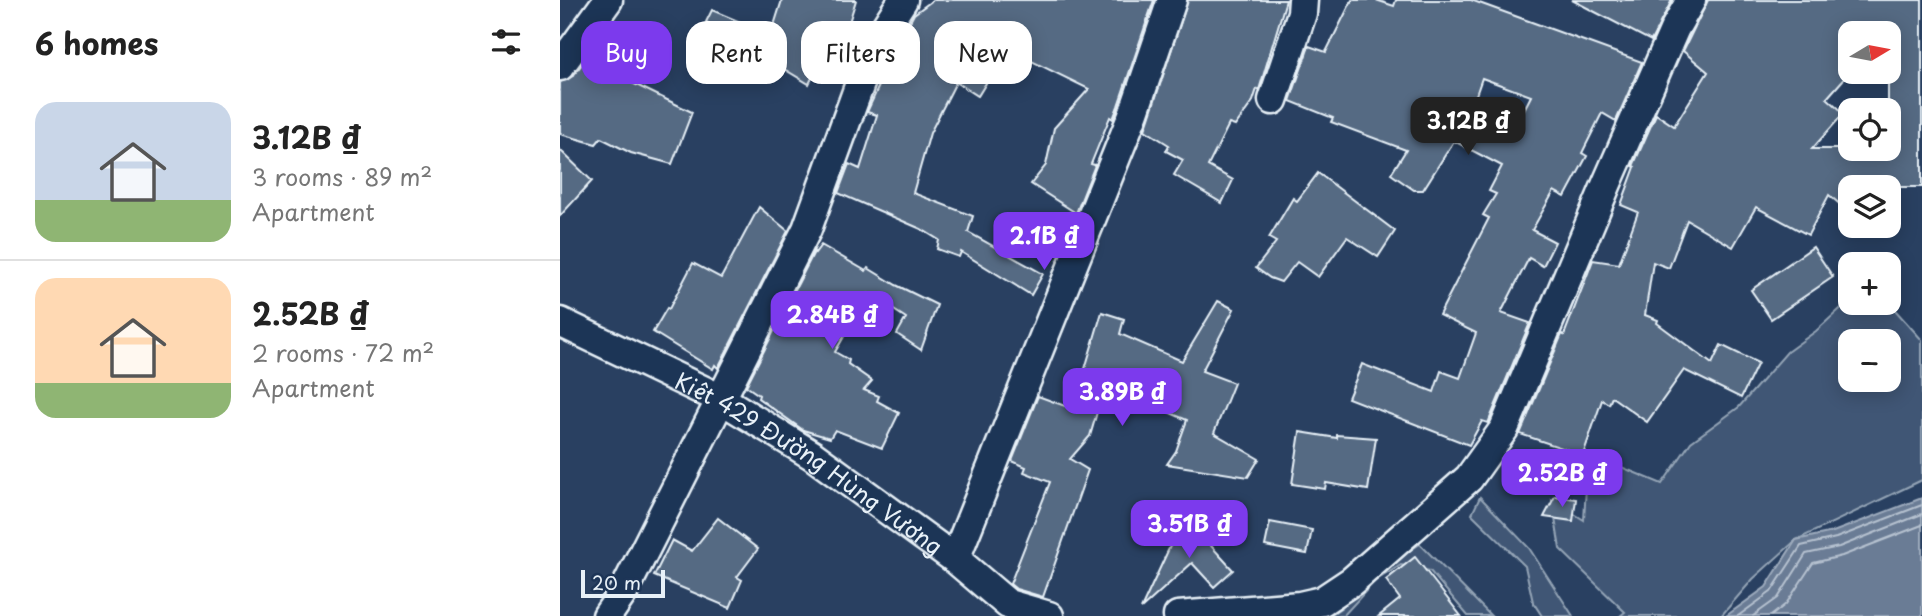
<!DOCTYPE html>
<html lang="en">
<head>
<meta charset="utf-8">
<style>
	body { margin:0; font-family:"Playpen Sans",sans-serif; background:#f6f6f6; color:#222; height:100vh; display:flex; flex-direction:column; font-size:26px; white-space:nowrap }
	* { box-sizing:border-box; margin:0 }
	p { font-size:23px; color:#767676 }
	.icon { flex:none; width:38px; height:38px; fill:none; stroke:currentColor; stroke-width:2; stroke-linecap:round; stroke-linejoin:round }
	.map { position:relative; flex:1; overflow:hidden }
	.drawer { display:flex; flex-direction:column; background:#fff; width:560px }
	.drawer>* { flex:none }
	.guide { position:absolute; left:21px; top:21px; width:665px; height:63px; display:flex; gap:14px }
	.needle { width:46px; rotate:80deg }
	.fabs { position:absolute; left:1278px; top:21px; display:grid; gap:14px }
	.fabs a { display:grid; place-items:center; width:63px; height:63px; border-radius:14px; background:#fff; box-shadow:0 4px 18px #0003; font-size:35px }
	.scale { position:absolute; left:21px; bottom:18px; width:84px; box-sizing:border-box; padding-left:7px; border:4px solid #e8f1f8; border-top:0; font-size:19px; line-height:24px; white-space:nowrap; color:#e8f1f8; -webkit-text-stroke:5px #1d3557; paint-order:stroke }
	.price { position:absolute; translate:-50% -60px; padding:0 16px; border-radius:14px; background:#7c3aed; color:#fff; font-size:23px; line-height:46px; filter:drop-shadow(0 2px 4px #0008) }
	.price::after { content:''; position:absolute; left:50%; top:42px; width:21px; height:16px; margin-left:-10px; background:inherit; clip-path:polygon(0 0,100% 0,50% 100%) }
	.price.selected { background:#222; color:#fff }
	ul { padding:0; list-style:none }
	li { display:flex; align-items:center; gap:21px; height:175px; padding:0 35px }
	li+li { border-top:2px solid #e0e0e0 }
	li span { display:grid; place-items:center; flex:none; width:196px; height:140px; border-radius:21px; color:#555 }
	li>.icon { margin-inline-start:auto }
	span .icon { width:84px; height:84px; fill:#fffc; stroke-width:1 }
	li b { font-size:30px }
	h2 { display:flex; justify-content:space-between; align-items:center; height:84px; padding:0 35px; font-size:30px }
	.tag { padding:0 24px; border-radius:21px; background:#fff; box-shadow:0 4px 18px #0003; font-size:24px; line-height:63px }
	.tag.selected { background:#7c3aed; color:#fff }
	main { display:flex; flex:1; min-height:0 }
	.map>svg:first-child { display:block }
	.green { fill:#415774; stroke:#94a4b6; stroke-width:2; fill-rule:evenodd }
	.water { fill:#6b7c95; stroke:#9dabbd; stroke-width:2 }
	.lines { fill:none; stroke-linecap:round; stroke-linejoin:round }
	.shore { stroke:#b6c2d0; stroke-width:2 }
	.building { fill:#556a83; stroke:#e8f1f8; stroke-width:2; fill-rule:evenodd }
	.street-casing { stroke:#e8f1f8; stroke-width:33 }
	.street { stroke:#1d3557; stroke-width:28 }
	.labels { text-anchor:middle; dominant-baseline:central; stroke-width:5; stroke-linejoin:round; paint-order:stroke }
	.street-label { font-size:23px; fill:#e8f1f8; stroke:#1d3557 }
</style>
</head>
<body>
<main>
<section class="drawer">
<h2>6 homes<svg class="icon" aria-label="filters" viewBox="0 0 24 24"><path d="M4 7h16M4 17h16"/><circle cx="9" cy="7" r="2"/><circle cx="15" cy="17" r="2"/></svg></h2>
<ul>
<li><span style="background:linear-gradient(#c9d6e8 70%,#8fb573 0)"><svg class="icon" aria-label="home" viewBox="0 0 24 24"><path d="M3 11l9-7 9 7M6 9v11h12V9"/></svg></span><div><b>3.12B ₫</b><p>3 rooms · 89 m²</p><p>Apartment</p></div></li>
<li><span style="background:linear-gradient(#ffd9b3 75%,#8fb573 0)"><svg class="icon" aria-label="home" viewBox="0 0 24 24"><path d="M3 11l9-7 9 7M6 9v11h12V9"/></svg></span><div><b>2.52B ₫</b><p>2 rooms · 72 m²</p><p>Apartment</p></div></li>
</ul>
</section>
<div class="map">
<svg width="1362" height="616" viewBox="0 0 1362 616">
	<rect width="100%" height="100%" fill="#294061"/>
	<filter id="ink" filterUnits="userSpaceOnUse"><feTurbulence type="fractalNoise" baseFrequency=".0143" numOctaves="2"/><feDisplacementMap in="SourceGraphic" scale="14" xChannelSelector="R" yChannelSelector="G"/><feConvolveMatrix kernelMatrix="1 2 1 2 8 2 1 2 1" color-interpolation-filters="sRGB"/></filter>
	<g filter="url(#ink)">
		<g class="green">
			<path d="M1290,300V303L1328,302L1362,340V480L1236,540L1193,579L1161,616H1060L1065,612L1000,549L992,500L1024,520L1026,487L1018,460L1030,454L1102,484L1131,442L1179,407L1227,352L1256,331ZM1290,341H1328V380H1290Z"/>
			<path d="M920,497L969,548L1013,616H982L973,602L965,566L912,514Z"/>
			<path d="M860,544L931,616H908L870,571L841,565L815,581L783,616H769L782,607L795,586Z"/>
		</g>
		<path class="water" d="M1362,498V616H1166L1206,587L1236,540L1273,532Z"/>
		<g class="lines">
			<g class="shore">
				<path d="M1178,616L1211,592L1241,546L1276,538L1362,505"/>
				<path d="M1193,616L1218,598L1246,554L1279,547L1362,514"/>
				<path d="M1211,616L1226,604L1253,563L1282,556L1362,525"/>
			</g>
		</g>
		<g class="building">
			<path d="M222,0H296L285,35L276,28L249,84L146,22L152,10L211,35Z"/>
			<path d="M373,0H594L558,106L553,119L550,117L531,164L535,165L516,213L471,184L486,165L494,128L529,89L447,49L418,96L396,82L370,133L353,193L413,216L408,232L483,274L471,295L401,252L399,257L377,249L379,240L361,229L278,193L289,164L300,169L317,115L307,112L323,77L321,76L354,14Z"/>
			<path d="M628,0H726L699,90L697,89L693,101L675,126L669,124L648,166L673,180L662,203L614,175L623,160L606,151L609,145L585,130Z"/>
			<path d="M792,0H816L834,6L836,0H911L1082,62L1056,121L1042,113L1022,153L1027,156L1005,197L994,191L972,230L995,242L983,266L969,258L941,313L970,323L929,421L928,423L922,421L909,445L788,398L802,364L874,392L881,371L900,378L916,333L879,315L929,218L923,215L936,194L929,191L942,166L894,141L863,190H854L831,174L846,150L771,122L773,118L730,101L749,46L766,52ZM922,78L971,96L950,137L909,115Z"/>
			<path d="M1012,0H1112L1091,41Z"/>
			<path d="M1148,0H1362V187H1290V196L1282,206L1269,195L1248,235L1196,207L1173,247L1127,220L1109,268L1093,262L1085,315L1098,320L1097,323L1152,364L1161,345L1198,363L1181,398L1124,370L1087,422L1052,397L1049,404L1042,400L1023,455L960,434L1002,334L1004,335L1033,260L1059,264L1078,212L1061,205L1075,167L1073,166L1096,114L1114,126L1148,72L1123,51ZM1290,33H1328V149H1252L1284,113L1267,98L1290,72Z"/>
			<path d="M25,60L132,112L112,164L71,153L41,138L36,144L0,134V82L13,76Z"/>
			<path d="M0,150L32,181L0,216Z"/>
			<path d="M758,173L835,231L818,257L787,237L758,277L737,262L721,282L710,278L696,268L716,242L709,238L733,198L737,201Z"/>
			<path d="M199,207L228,231L158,368L155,365L153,369L93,332L107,308L109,309L133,263L161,278Z"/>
			<path d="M261,245L306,271L308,268L336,285L377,305L361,350L337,334L346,318L309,294L275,352L289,360L288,364L312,381L304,390L319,396L317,401L339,413L322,448L275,430L270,438L243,430L198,398L199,395L186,386L254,252L255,253Z"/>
			<path d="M1253,247L1273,277L1211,319L1191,290Z"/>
			<path d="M658,301L674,309L642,371L674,383L654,433L699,459L688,477L607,464L616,451L627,420L545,385L530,436L510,459L528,470L483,597L456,589L450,584L490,482L464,472L466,467L452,461L478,396L513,409L542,312L564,319L560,334L622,361Z"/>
			<path d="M740,432L777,438V435L816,438L808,490L766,483L765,489L732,484Z"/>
			<path d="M995,496L1016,499L1013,521L984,517Z"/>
			<path d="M624,516L673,570L654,587L632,563L581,609Z"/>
			<path d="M158,518L198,549L177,577L182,580L170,608L94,576L112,540L132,551Z"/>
			<path d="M710,522L752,530L747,554L705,546Z"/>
			<path d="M855,557L901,616H819L840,599L826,580Z"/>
		</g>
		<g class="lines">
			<g class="street-casing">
				<g id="street">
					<path d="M0,66L48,0"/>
					<path d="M713,100L742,13L743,0"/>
					<path id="s1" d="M0,322L161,399L252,455L395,559L448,604L489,616"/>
					<path d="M395,559L574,112L612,0"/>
					<path d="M47,616L64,591L247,229L314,45L343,0"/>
					<path d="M618,616L740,606L762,601L792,581L909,478L944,429L1047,183L1115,28L1131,0"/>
				</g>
			</g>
			<use href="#street" class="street"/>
		</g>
	</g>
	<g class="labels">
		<g class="street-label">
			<text stroke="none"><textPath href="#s1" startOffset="287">Kiệt 429 Đường Hùng Vương</textPath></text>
		</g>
	</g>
</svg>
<div class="fabs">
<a><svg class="needle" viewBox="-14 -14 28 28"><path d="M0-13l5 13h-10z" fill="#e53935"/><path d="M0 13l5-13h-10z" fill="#767676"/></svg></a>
<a><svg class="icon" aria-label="locate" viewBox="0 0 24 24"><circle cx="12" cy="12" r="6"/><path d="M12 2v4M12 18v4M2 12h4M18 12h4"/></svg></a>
<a><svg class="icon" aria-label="layers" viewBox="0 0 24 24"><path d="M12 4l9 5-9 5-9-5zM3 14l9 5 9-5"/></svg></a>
<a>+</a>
<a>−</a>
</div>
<div class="scale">20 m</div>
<b class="price selected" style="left:908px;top:157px">3.12B ₫</b>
<b class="price" style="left:484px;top:272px">2.1B ₫</b>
<b class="price" style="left:272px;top:351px">2.84B ₫</b>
<b class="price" style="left:562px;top:428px">3.89B ₫</b>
<b class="price" style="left:1002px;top:509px">2.52B ₫</b>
<b class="price" style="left:629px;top:560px">3.51B ₫</b>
<div class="guide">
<a class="tag selected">Buy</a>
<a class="tag">Rent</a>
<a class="tag">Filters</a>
<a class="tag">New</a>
</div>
</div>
</main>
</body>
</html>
